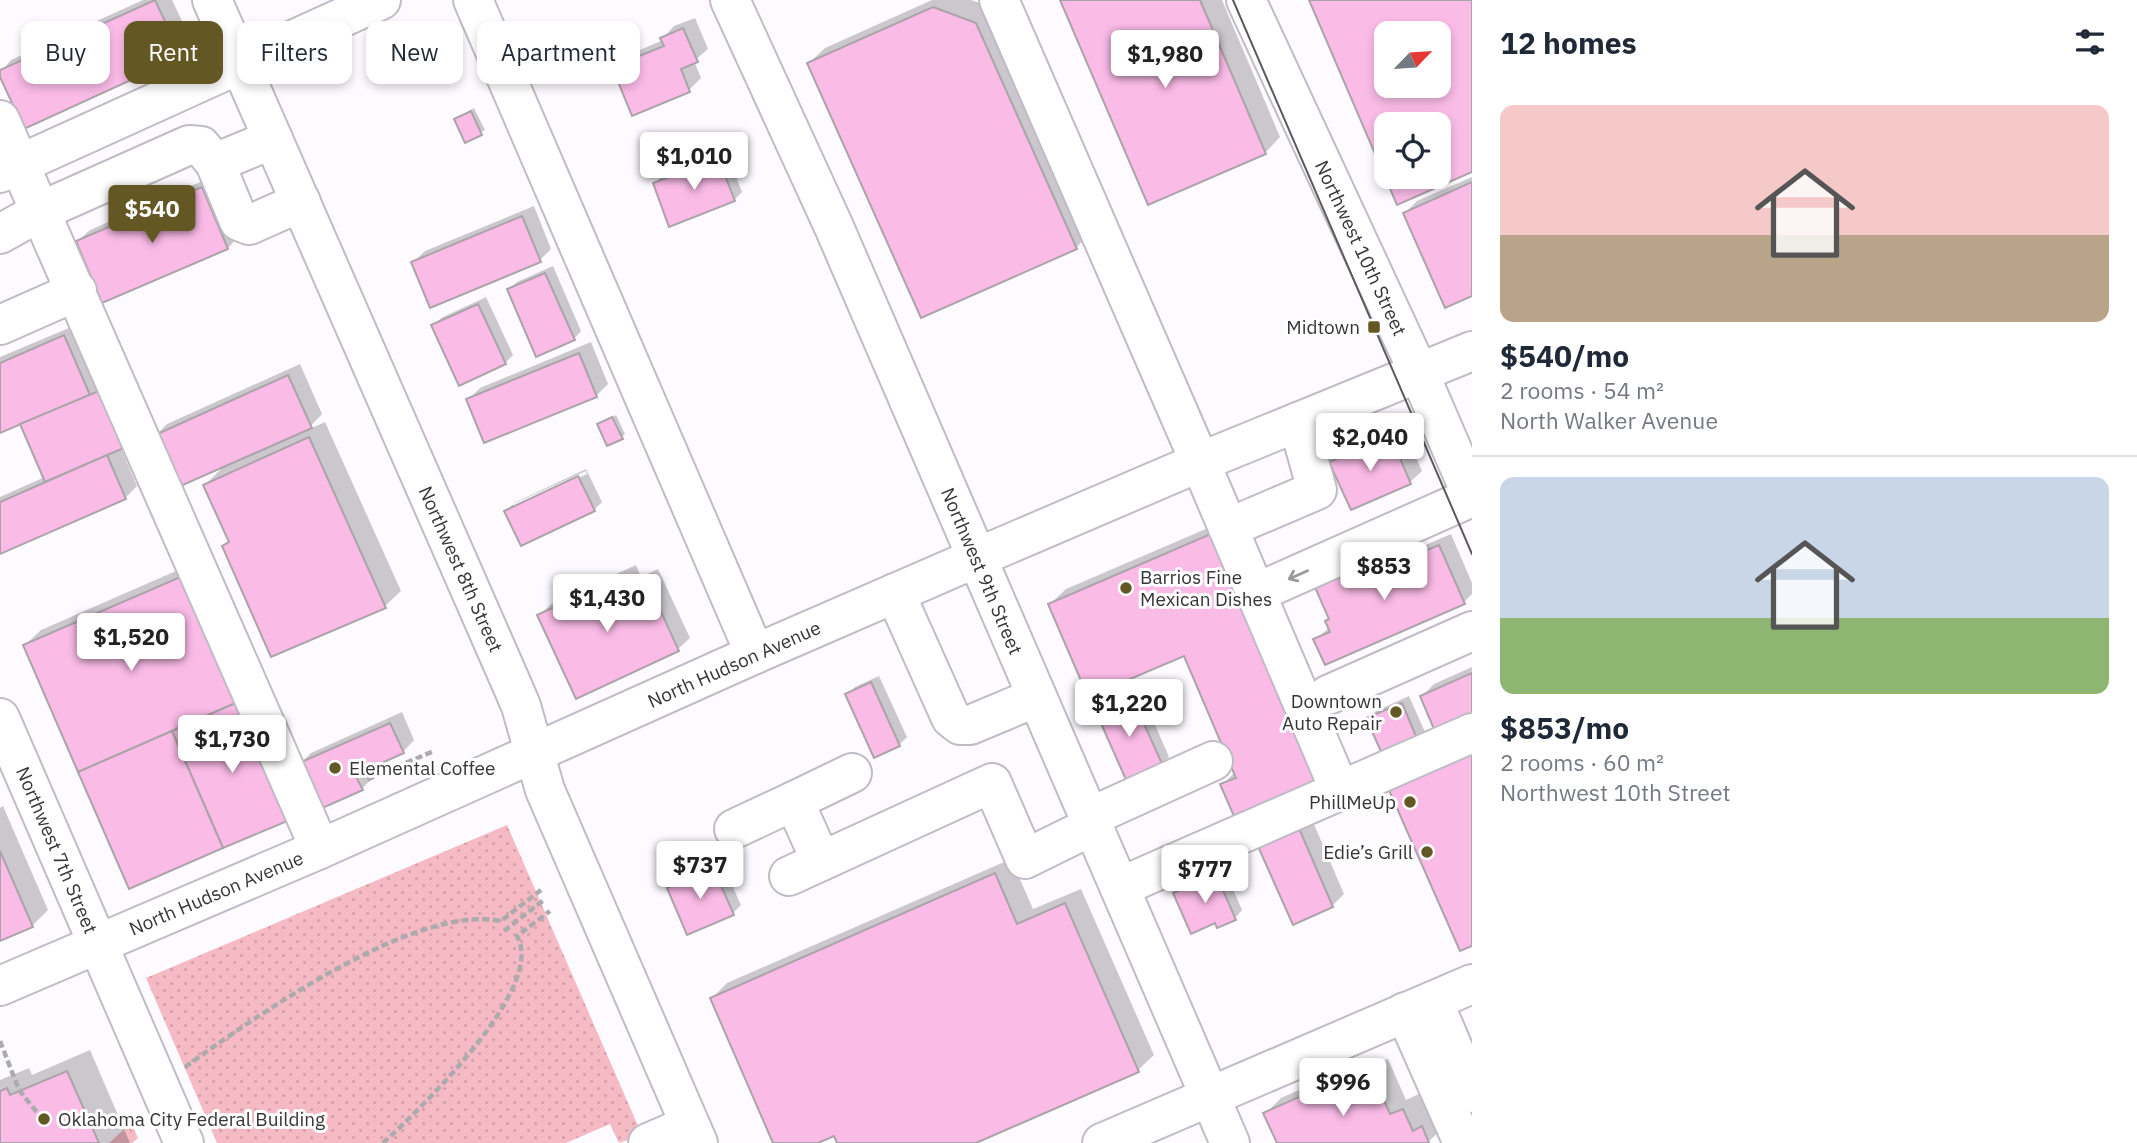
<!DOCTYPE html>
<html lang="en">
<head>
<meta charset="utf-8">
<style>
	body { margin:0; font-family:"IBM Plex Sans",sans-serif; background:#f6f6f7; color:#1f2937; height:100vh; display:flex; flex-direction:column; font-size:26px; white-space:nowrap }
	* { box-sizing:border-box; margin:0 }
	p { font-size:23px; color:#747a83 }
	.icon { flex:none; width:38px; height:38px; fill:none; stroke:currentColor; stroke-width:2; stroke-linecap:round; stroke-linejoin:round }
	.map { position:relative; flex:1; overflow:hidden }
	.drawer { display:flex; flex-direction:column; background:#fff; width:665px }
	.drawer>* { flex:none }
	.top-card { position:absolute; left:21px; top:21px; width:665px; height:63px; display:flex; gap:14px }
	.needle { width:46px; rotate:65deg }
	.fabs { position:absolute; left:1374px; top:21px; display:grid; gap:14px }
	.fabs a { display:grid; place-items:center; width:77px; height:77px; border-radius:14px; background:#fff; box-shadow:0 4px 10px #0003; font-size:35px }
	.price { position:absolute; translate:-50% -60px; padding:0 16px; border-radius:7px; background:#fff; color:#222; font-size:23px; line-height:46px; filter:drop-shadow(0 2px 4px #0008) }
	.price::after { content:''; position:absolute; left:50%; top:42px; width:21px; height:16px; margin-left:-10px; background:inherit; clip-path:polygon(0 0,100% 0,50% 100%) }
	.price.on { background:#635724; color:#fff }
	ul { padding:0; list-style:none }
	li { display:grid; align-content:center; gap:14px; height:371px; padding:0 28px }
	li+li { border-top:2px solid #e0e1e3 }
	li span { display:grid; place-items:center; height:217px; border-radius:14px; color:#555 }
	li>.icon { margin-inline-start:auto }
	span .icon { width:126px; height:126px; fill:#fffc; stroke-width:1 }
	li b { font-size:30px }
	h2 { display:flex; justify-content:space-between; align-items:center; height:84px; padding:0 28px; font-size:30px }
	.tag { padding:0 24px; border-radius:14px; background:#fff; box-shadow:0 4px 10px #0003; font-size:24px; line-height:63px }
	.tag.on { background:#635724; color:#fff }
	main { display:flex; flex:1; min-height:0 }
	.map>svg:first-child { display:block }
	.grass { fill:url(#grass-tufts) }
	.park { fill:url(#park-dots) }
	.shadow { fill:#0003; fill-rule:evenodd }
	.building { fill:#fabbe7; stroke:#aca3a9; stroke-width:2; fill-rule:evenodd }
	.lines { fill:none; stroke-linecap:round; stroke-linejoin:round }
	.minor-casing { stroke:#c0bbc5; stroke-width:42 }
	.major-casing { stroke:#c0bbc5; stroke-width:42 }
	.path { stroke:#abaaad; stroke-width:4.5; stroke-dasharray:7 3.5; stroke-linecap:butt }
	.minor { stroke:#fff; stroke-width:38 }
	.major { stroke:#fff; stroke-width:38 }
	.tram { stroke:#5a595c; stroke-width:2 }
	.oneway { stroke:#9a9a9c }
	.poi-dot { fill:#635724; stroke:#fff; stroke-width:2.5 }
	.labels { text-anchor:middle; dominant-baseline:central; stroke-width:6; stroke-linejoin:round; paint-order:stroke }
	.street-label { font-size:19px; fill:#363538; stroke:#fff }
	.poi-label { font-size:19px; fill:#363538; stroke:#fff; text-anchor:end }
</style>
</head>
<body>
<main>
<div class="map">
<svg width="1472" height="1143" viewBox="0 0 1472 1143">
	<defs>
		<pattern id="grass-tufts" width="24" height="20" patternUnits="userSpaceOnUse" patternTransform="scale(1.75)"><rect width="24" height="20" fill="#f6bac4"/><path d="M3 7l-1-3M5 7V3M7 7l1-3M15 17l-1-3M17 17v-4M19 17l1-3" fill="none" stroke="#d4a0a9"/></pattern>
		<pattern id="park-dots" width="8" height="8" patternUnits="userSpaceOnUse" patternTransform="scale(1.75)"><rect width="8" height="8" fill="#f6bac4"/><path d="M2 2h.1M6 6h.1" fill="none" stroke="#d4a0a9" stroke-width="1.8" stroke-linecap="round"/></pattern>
	</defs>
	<rect width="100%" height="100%" fill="#fdfbff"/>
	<path class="grass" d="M131,1123L138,1138L132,1143H109Z"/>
	<path class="park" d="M507,825L642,1135L619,1143L610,1124L566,1143H217L146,978Z"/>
	<g class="shadow">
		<path d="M143,0H172L191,40L176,58L0,73L11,60Z"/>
		<path d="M932,0H971L991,7L1091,232L1076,248L809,63L825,48Z"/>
		<path d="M1062,0H1222L1280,137L1265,153Z"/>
		<path d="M1311,0H1472V170L1398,202L1387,177H1438V124H1386V174ZM1386,33H1438V86H1386Z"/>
		<path d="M695,18L708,49L694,61L701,78L689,90L614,68L626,56L663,40V38L674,26Z"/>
		<path d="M474,108L485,130L466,141L456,120Z"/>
		<path d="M726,151L742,192L734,200L655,183L662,176Z"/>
		<path d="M214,176L239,236L228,248L103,301L78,241L90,230Z"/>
		<path d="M1472,177V294L1405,213L1417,201Z"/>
		<path d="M534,206L551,249L540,260L413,263L425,251Z"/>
		<path d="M553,266L581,331L574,339L509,289L517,282Z"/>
		<path d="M486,297L513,355L505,363L434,326L441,318Z"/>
		<path d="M76,325L121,448L137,486L125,498L0,552V497L45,477L21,422L0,431V357Z"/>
		<path d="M591,342L608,384L596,396L468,400L480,388Z"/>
		<path d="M300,364L322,414L307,430L325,422L401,591L385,606L224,546L230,540L205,485L226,464L155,436L167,424Z"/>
		<path d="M616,415L625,434L622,437L599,424Z"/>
		<path d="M1402,425L1422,471L1410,482L1331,462L1343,451Z"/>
		<path d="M586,469L602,502L594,510L506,511L514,503ZM586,471L587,474L513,508V504Z"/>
		<path d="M1229,519L1340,776L1222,785L1235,772L1184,654L1050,604L1066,589Z"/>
		<path d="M1451,534L1472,583V594L1464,602L1315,640L1330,627V618L1316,585L1388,547L1393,559Z"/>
		<path d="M201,560L255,684L130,887L25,645L41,630Z"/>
		<path d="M636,565L641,577L658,569L690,638L678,649L539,616L551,604Z"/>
		<path d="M1472,667V724L1422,696L1434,684Z"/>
		<path d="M879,676L907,737L899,745L847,695L855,687Z"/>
		<path d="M1140,690L1169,757L1162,764L1099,713L1106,705Z"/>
		<path d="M1409,696L1425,732L1417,739L1368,719L1376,711Z"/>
		<path d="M402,712L414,740L403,752L369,767L373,777L362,789L300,764L311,753Z"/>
		<path d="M3,806L48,910L32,926L0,940V808Z"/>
		<path d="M1310,815L1344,894L1332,906L1259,844Z"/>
		<path d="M1011,859L1033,909L1081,889L1154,1055L1138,1070L972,1143H839L835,1134L813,1143H775L712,998L727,983Z"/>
		<path d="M721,861L741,905L733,913L688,933L669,888L676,881Z"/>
		<path d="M1224,868L1242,910L1235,918L1216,921L1175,893L1183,886Z"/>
		<path d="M90,1050L130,1143H0V1080L29,1068L32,1075Z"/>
		<path d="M1388,1059L1406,1100L1419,1094L1429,1116L1437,1112L1444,1127L1428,1142L1278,1143L1266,1113L1281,1098L1317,1082L1320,1089Z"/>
	</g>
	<g class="building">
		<path d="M155,0L180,53L177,59L24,129L0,77V70Z"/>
		<path d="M1060,0H1200L1266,154L1148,205Z"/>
		<path d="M1309,0H1472V172L1397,205ZM1386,33H1438V86H1386ZM1386,124H1438V177H1386Z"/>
		<path d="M933,7L976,23L1077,249L921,318L807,63Z"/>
		<path d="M683,28L698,62L681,69L690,92L632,116L612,67L664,46L660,38Z"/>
		<path d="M471,111L482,135L465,143L454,119Z"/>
		<path d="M718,158L735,201L669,227L653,183Z"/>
		<path d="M1472,182V296L1445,308L1403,213Z"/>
		<path d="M202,187L228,249L102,303L76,241Z"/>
		<path d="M522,216L541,262L430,308L411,262Z"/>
		<path d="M545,273L575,340L536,357L507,289Z"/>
		<path d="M478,304L506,364L459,386L431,325Z"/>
		<path d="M64,335L90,395L0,433V363Z"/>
		<path d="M579,353L597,397L484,443L466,399Z"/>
		<path d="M288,375L312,428L176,488L153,436Z"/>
		<path d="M101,390L126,447L45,482L20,424Z"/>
		<path d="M612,417L623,439L607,446L597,424Z"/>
		<path d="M1390,435L1411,484L1351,510L1329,462Z"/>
		<path d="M309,437L386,608L271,657L222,546L229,542L203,485Z"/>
		<path d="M107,455L126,499L0,554V502Z"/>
		<path d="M578,476L595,511L521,546L504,511Z"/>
		<path d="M1213,533L1325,793L1240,830L1220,784L1236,778L1184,656L1088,697L1048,604Z"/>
		<path d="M1439,545L1465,604L1325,665L1313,639L1330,632L1325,621L1329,619L1314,585L1376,558L1381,570Z"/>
		<path d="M185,575L240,701L78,772L23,645Z"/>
		<path d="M624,575L629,587L646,579L679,651L576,699L537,615Z"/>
		<path d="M1472,673V726L1439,741L1420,696Z"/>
		<path d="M871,682L900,746L874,758L845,694Z"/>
		<path d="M1132,697L1163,766L1127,782L1096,712Z"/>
		<path d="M240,701L292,819L223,848L172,731Z"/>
		<path d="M1402,703L1418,741L1383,756L1366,718Z"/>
		<path d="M390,723L404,753L355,775L363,790L318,810L297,764Z"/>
		<path d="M172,731L223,848L129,889L78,772Z"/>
		<path d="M1472,751V946L1460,951L1388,788Z"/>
		<path d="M1298,826L1333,907L1293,925L1257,844Z"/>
		<path d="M0,851L33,927L0,941Z"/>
		<path d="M713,867L734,915L687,935L667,888Z"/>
		<path d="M995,873L1017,924L1065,903L1139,1072L976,1143H837L834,1136L818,1143H773L710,998Z"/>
		<path d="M1216,874L1236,920L1217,928L1215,923L1191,934L1173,893Z"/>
		<path d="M67,1071L99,1143H0V1091L7,1088L10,1095Z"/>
		<path d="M1372,1073L1390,1114L1403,1109L1413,1131L1422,1126L1429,1143H1277L1263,1113L1301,1096L1304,1103Z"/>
	</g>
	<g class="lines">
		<g class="minor-casing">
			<g id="minor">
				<path d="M212,0L512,685L521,706L545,790L698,1143"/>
				<path d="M473,0L755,654"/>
				<path d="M730,0L834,227L1230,1143"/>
				<path d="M999,0L1200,462L1340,791"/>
				<path d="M1246,0L1419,373"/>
				<path d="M0,120L320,849"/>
				<path d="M215,163L239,221L249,225L301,202"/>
				<path d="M0,173L381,0"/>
				<path d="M0,234L41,211L189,145L201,146L215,163L273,139"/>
				<path d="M0,325L77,291"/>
				<path d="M1228,528L1317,490L1298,422"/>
				<path d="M895,593L951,718L960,725H970L1037,697"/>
				<path d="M1256,593L1472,497"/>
				<path d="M1328,695L1472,631"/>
				<path d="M0,718L184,1143"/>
				<path d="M1090,817L1213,761"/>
				<path d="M734,829L794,801"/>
				<path d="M821,861L794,801L852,773"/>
				<path d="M789,876L992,783L1025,859L1092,826"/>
				<path d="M1120,887L1472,733"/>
				<path d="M0,986L320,849L755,654L976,558L1200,462L1472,351"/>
				<path d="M1433,1001L1472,1093"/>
				<path d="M1405,1012L1463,1143"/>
				<path d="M648,1143L690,1125"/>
				<path d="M1102,1143L1472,984"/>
			</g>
		</g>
		<g class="major-casing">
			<path id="major" d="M1419,373L1472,496"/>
		</g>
		<g class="path">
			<path d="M362,772L366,780L434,751"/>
			<path d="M504,931L545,899"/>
			<path d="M0,1041L19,1090L40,1116"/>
			<path d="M185,1067C254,1018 415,903 501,921L541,890"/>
			<path d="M383,1143C419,1110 547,988 517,936L550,911"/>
		</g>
		<use href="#minor" class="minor"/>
		<use href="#major" class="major"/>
		<path class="tram" d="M1233,0L1472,554"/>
	</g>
	<defs><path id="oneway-shaft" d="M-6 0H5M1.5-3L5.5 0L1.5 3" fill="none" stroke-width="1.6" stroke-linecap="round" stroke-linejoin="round" transform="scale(1.75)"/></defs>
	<use class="oneway" href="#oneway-shaft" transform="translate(1298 575) rotate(156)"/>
	<g class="poi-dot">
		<rect x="1367" y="320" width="14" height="14" rx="3.5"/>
		<circle cx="1126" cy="588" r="7"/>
		<circle cx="1396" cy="712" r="7"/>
		<circle cx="335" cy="768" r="7"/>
		<circle cx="1410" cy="802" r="7"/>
		<circle cx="1427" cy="852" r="7"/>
		<circle cx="44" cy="1119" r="7"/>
	</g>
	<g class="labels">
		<g class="street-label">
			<text transform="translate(1361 248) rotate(65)">Northwest 10th Street</text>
			<text transform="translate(461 569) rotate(66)">Northwest 8th Street</text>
			<text transform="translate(982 571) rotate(67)">Northwest 9th Street</text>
			<text transform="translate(734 664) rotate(-24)">North Hudson Avenue</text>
			<text transform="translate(57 850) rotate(67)">Northwest 7th Street</text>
			<text transform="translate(216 893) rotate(-23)">North Hudson Avenue</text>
		</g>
		<g class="poi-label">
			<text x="1360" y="327">Midtown</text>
			<text x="1140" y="577" text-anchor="start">Barrios Fine<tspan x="1140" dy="22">Mexican Dishes</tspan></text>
			<text x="1382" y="701">Downtown<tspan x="1382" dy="22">Auto Repair</tspan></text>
			<text x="349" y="768" text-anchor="start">Elemental Coffee</text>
			<text x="1396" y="802">PhillMeUp</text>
			<text x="1413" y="852">Edie’s Grill</text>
			<text x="58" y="1119" text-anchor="start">Oklahoma City Federal Building</text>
		</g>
	</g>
</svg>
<div class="fabs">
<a><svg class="needle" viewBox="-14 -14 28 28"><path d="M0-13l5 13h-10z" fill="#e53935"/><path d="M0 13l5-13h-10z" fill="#747a83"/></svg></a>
<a><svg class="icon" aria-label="locate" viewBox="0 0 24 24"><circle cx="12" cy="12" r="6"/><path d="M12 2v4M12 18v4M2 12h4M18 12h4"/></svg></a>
</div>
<b class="price" style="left:1165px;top:90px">$1,980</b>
<b class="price" style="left:694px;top:192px">$1,010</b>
<b class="price on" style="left:152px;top:245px">$540</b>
<b class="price" style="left:1370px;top:473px">$2,040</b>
<b class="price" style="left:1384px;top:602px">$853</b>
<b class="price" style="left:607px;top:634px">$1,430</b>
<b class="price" style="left:131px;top:673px">$1,520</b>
<b class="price" style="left:1129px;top:739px">$1,220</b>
<b class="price" style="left:232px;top:775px">$1,730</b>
<b class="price" style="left:700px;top:901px">$737</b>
<b class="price" style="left:1205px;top:905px">$777</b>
<b class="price" style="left:1343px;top:1118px">$996</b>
<div class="top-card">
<a class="tag">Buy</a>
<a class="tag on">Rent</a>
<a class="tag">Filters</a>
<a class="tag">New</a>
<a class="tag">Apartment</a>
</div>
</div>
<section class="drawer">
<h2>12 homes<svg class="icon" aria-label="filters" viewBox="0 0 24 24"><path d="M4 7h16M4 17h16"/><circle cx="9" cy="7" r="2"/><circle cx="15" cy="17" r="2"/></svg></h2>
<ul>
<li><span style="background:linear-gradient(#f6c9c9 60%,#b9a48a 0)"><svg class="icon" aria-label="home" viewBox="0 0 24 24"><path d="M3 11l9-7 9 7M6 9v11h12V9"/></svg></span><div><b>$540/mo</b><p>2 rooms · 54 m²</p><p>North Walker Avenue</p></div></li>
<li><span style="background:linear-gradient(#c9d6e8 65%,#8fb573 0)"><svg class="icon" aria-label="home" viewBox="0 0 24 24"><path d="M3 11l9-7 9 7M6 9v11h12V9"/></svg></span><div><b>$853/mo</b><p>2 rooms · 60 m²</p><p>Northwest 10th Street</p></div></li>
</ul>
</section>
</main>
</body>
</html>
